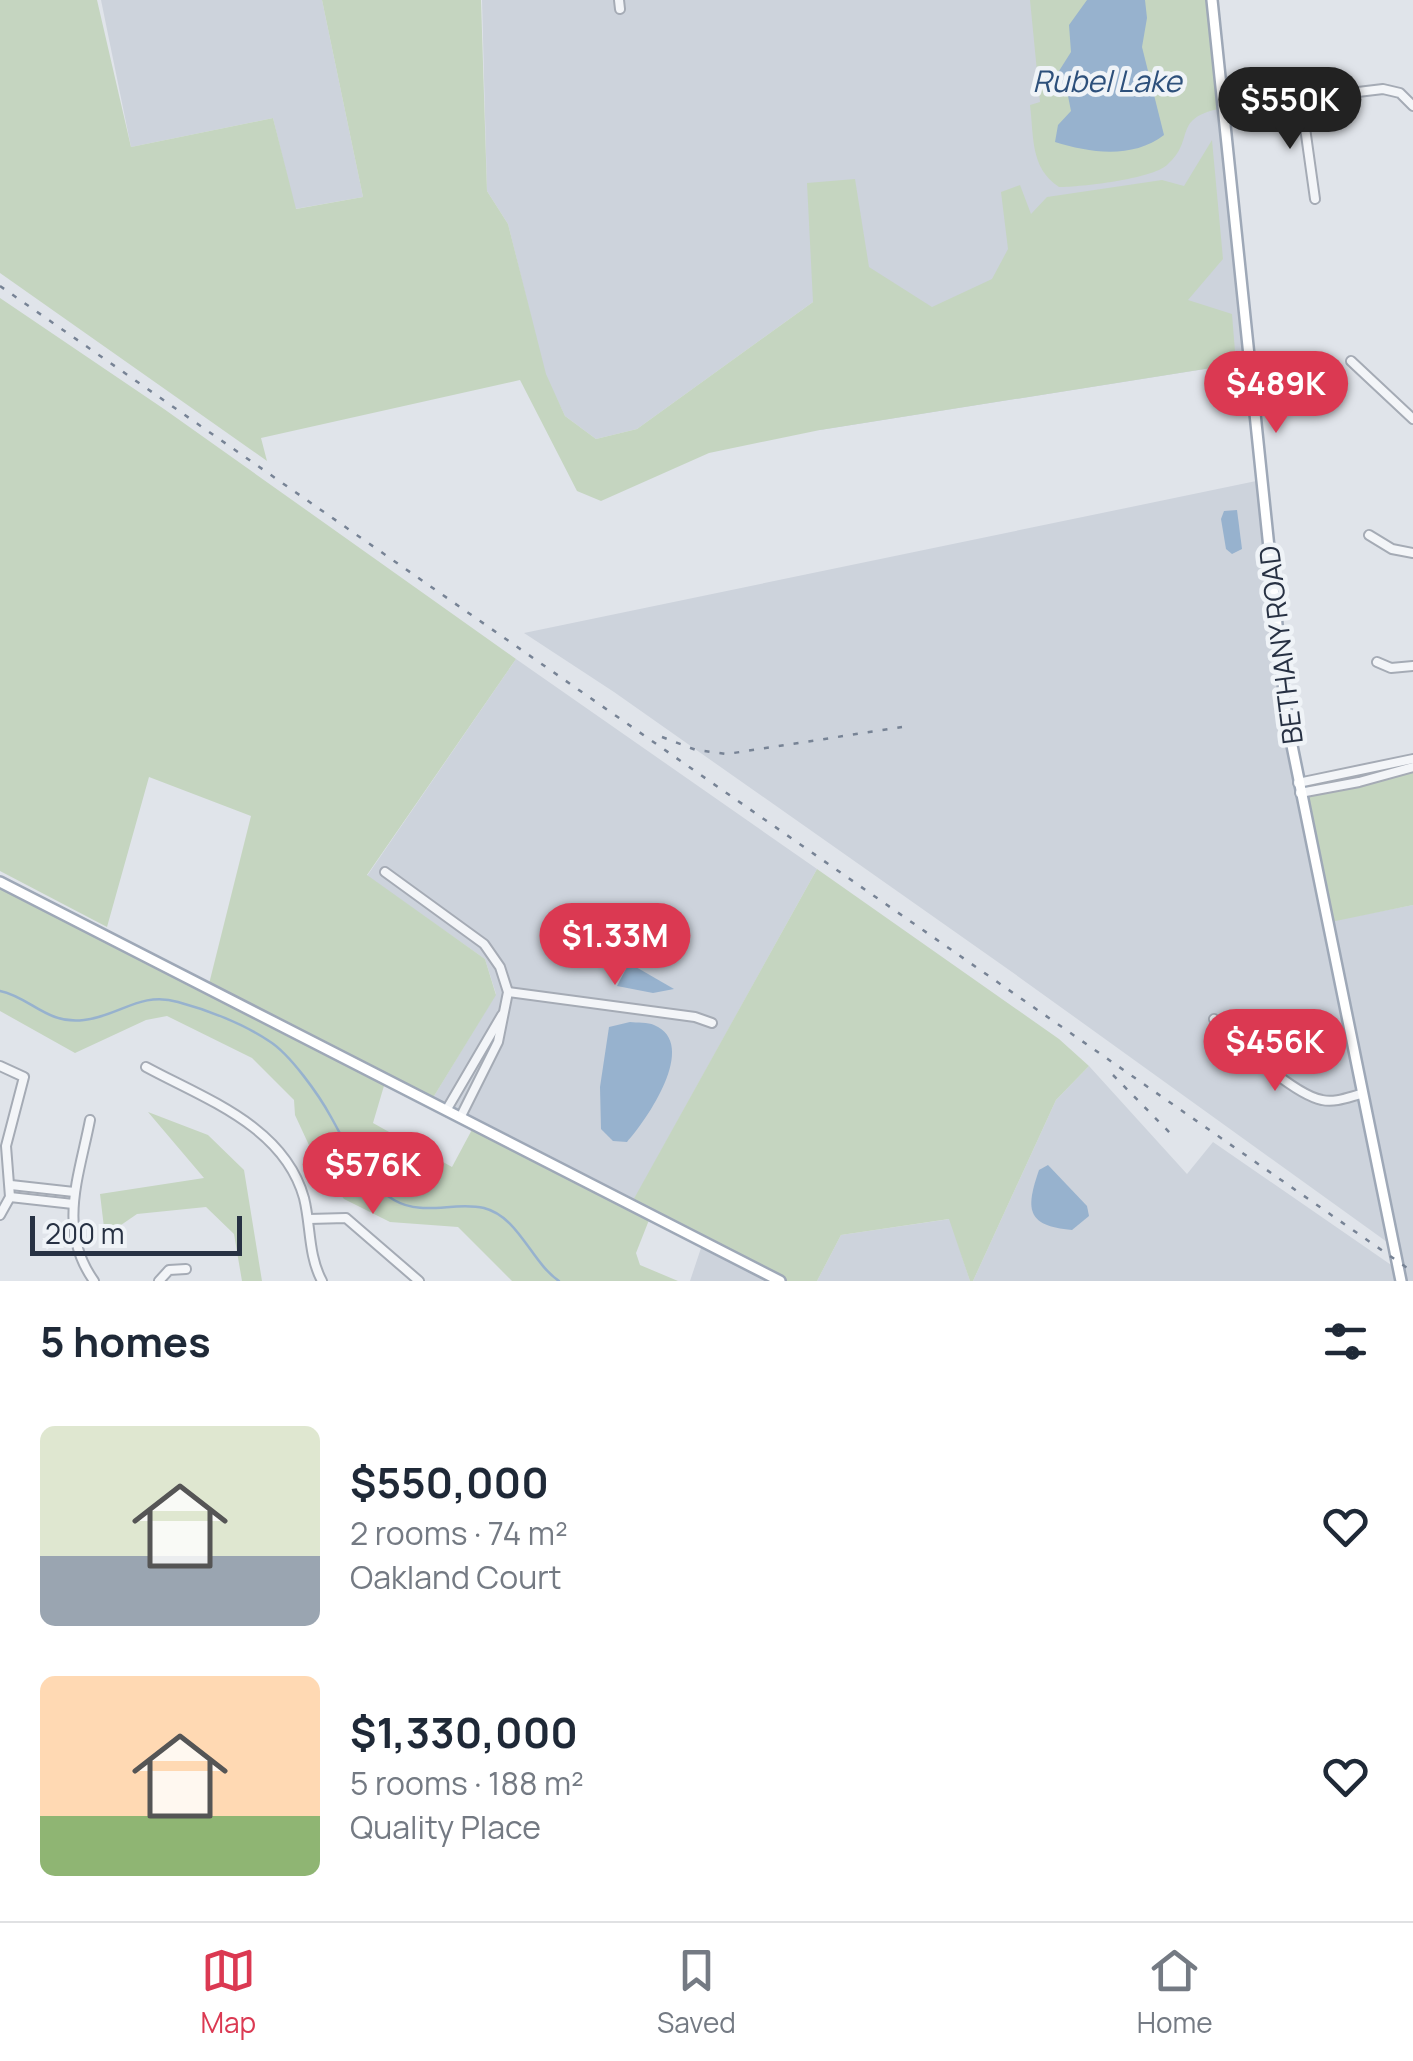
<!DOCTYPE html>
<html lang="en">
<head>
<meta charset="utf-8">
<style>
	body { margin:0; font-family:Manrope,sans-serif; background:#f2f2f3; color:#1f2937; height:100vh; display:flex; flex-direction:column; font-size:38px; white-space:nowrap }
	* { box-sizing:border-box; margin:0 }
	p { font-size:32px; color:#747a83 }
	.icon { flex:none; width:55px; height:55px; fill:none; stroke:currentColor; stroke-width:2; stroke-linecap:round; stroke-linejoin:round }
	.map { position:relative; height:1281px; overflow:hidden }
	.side { display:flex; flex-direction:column; background:#fff; flex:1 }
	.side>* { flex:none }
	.scale { position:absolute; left:30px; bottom:25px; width:212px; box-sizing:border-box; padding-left:10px; border:5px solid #273143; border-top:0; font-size:28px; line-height:35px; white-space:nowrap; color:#273143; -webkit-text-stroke:8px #eff3f7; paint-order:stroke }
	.price { position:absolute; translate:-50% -85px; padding:0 22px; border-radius:35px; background:#db3952; color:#fff; font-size:32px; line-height:65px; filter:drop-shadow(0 2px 5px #0008) }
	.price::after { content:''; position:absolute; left:50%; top:60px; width:30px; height:22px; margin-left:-15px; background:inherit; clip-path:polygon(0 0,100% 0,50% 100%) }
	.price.active { background:#222; color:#fff }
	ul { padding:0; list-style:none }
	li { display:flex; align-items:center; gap:30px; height:250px; padding:0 40px }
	li span { display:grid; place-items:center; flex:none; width:280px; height:200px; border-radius:15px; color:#555 }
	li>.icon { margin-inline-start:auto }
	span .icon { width:120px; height:120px; fill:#fffc; stroke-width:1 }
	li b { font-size:42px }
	h2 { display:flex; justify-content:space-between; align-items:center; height:120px; padding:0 40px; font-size:42px }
	.menu { display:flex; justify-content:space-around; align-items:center; height:140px; border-top:2px solid #e0e1e3; background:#fff; font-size:28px; color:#747a83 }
	.menu a { display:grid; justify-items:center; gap:5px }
	.menu .active { color:#db3952 }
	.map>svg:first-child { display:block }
	.built { fill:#cdd3dc }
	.green { fill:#c5d5c0 }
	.water { fill:#97b2ce }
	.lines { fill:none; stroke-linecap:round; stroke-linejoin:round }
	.stream { stroke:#97b2ce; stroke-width:2.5 }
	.minor-casing { stroke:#a5abb5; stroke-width:12 }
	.major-casing { stroke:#9ea8b7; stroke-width:14 }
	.minor { stroke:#f3f5f8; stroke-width:8 }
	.major { stroke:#fff; stroke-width:9 }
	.rail { stroke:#778395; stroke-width:2.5; stroke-dasharray:5 10; stroke-linecap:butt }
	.labels { text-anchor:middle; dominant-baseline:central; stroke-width:9; stroke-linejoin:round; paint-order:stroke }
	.street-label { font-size:28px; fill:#273143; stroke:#eff3f7 }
	.water-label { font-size:30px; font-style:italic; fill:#2d507b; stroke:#eff3f7 }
</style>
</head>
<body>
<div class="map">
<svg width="1413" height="1281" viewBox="0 0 1413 1281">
	<rect width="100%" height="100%" fill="#e0e4ea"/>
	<g class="built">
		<path d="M101,0H322L363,197L295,209L273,118L131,147Z"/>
		<path d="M482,0H1211L1249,362L820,430L813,302L637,429L596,439L565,416L545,374L508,224L487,191Z"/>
		<path d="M1261,480L1278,648L1326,922L1413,905V1281H973L1056,1100L1089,1066L1187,1174L1213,1142L1397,1269L1394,1247L1012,972L614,692L524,633Z"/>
		<path d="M516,659L817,869L631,1205L431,1101L496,994L485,959L367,876Z"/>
		<path d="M950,1219L970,1281H817L841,1235Z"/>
		<path d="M703,1242L780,1281H690Z"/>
	</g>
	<g class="green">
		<path d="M0,0H97L131,147L273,118L296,209L363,197L322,0H481L487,191L508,224L546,374L565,416L596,439L637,429L813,302L807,183L855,179L869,267L932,307L992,279L1008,249L1001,192L1020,185L1031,214L1047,197L1162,180L1184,186L1212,140L1223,259L1188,300L1232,314L1236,364L820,430L709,453L601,501L577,491L520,380L261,438L267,461L0,273Z"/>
		<path d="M1030,0H1211L1223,108C1170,118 1197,139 1167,165C1152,179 1081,187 1059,187C1030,168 1034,137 1030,105L1040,102Z"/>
		<path d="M0,298L164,409L516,659L367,875L485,959L496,995L431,1101L386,1079L373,1123L452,1167L475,1124L631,1204L817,869L1059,1039L1089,1066L1056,1100L973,1281H970L949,1219L841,1235L817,1281H780L651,1215L636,1253L640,1265L678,1281H512L458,1227L390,1222L344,1199L320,1169L295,1115L294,1100L252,1058L167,1016L146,1020L75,1053L0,1011V882L208,988L251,816L149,777L107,927L0,871Z"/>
		<path d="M1413,767V905L1326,923L1300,793Z"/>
		<path d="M148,1112L208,1135L244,1170L262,1281H242L234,1234L206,1207L137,1214L105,1236L100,1194L204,1178Z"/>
	</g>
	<g class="water">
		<path d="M1087,0H1145L1147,18L1142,47L1164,135C1133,159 1090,153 1055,142L1058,125L1071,111L1068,96L1052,82L1071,52L1069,25Z"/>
		<path d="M1237,510L1242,549L1232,554L1226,549L1221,519L1224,511Z"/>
		<path d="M629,963L674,989L653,993L617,986Z"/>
		<path d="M630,1022C637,1023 648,1022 654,1025C700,1044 646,1121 627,1142L613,1141L601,1129L600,1087L609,1027Z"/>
		<path d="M1048,1165L1087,1206L1089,1216L1072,1230C1025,1226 1026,1208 1039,1170Z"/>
	</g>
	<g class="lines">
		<path class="stream" d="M0,991C30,997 47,1025 84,1020C120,1016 140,991 178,1002C208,1010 244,1024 269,1041C290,1054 319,1095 331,1117C348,1147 362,1182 394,1200C423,1217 454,1201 484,1208C519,1217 531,1262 559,1281"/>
		<g class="minor-casing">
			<g id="minor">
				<path d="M619,0L620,9"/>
				<path d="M1301,99L1315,199"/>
				<path d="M1223,108L1383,89L1400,93L1413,106"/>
				<path d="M1351,361L1413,419"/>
				<path d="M1369,535L1392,549L1413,553"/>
				<path d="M1377,662L1391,668L1413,666"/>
				<path d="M1298,783L1413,759"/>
				<path d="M1300,793L1359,782L1413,767"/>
				<path d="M385,872L484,944L500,967L508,992L498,1042L461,1116"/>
				<path d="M508,992L695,1017L712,1023"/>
				<path d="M1214,1019C1234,1040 1294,1095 1322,1100C1335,1103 1349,1097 1361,1094"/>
				<path d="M0,1066L24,1077L6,1146L10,1197L0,1215"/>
				<path d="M146,1067C205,1099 284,1126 304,1198C311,1226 308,1255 322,1281"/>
				<path d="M447,1109L502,1015"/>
				<path d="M90,1120C79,1177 57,1229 94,1281"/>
				<path d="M11,1185L74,1192"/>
				<path d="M10,1197L73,1204"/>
				<path d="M309,1219L346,1218L419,1281"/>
				<path d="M159,1281L169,1270L186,1269"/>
			</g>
		</g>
		<g class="major-casing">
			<g id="major">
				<path d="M1212,0L1287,721L1401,1281"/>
				<path d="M0,882L780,1281"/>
			</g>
		</g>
		<use href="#minor" class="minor"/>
		<use href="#major" class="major"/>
		<g class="rail">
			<path d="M0,286L1413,1272"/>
			<path d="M662,737L696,750L727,754L902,727"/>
			<path d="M1113,1075L1173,1136"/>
		</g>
	</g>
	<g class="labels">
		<g class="street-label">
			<text transform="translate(1280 645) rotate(-97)">BETHANY ROAD</text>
		</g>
		<g class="water-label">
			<text x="1107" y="80">Rubel Lake</text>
		</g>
	</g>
</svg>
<div class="scale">200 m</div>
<b class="price active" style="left:1290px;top:152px">$550K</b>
<b class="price" style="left:1276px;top:436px">$489K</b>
<b class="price" style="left:615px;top:988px">$1.33M</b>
<b class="price" style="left:1275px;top:1094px">$456K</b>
<b class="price" style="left:373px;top:1217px">$576K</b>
</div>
<section class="side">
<h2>5 homes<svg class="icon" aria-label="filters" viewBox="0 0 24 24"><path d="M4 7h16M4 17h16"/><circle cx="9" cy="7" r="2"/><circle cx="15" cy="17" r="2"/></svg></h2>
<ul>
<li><span style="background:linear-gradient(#dfe7d0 65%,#9aa5b1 0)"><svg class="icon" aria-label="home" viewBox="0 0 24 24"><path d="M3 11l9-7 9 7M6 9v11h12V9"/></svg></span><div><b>$550,000</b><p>2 rooms · 74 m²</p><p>Oakland Court</p></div><svg class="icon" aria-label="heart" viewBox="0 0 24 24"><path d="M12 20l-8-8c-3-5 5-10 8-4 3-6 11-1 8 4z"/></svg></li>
<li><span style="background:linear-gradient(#ffd9b3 70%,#8fb573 0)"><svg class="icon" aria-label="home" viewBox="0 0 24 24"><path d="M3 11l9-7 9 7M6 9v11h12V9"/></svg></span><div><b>$1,330,000</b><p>5 rooms · 188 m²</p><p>Quality Place</p></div><svg class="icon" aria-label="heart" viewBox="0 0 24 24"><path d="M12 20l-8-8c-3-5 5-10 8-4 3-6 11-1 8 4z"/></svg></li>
</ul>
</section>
<nav class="menu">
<a class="active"><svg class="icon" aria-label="map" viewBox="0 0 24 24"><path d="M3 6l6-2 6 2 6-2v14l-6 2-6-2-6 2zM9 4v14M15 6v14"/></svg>Map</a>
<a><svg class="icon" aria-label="saved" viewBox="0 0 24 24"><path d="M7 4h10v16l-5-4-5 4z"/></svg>Saved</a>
<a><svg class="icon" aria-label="home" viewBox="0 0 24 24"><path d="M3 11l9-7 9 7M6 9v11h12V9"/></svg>Home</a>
</nav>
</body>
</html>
